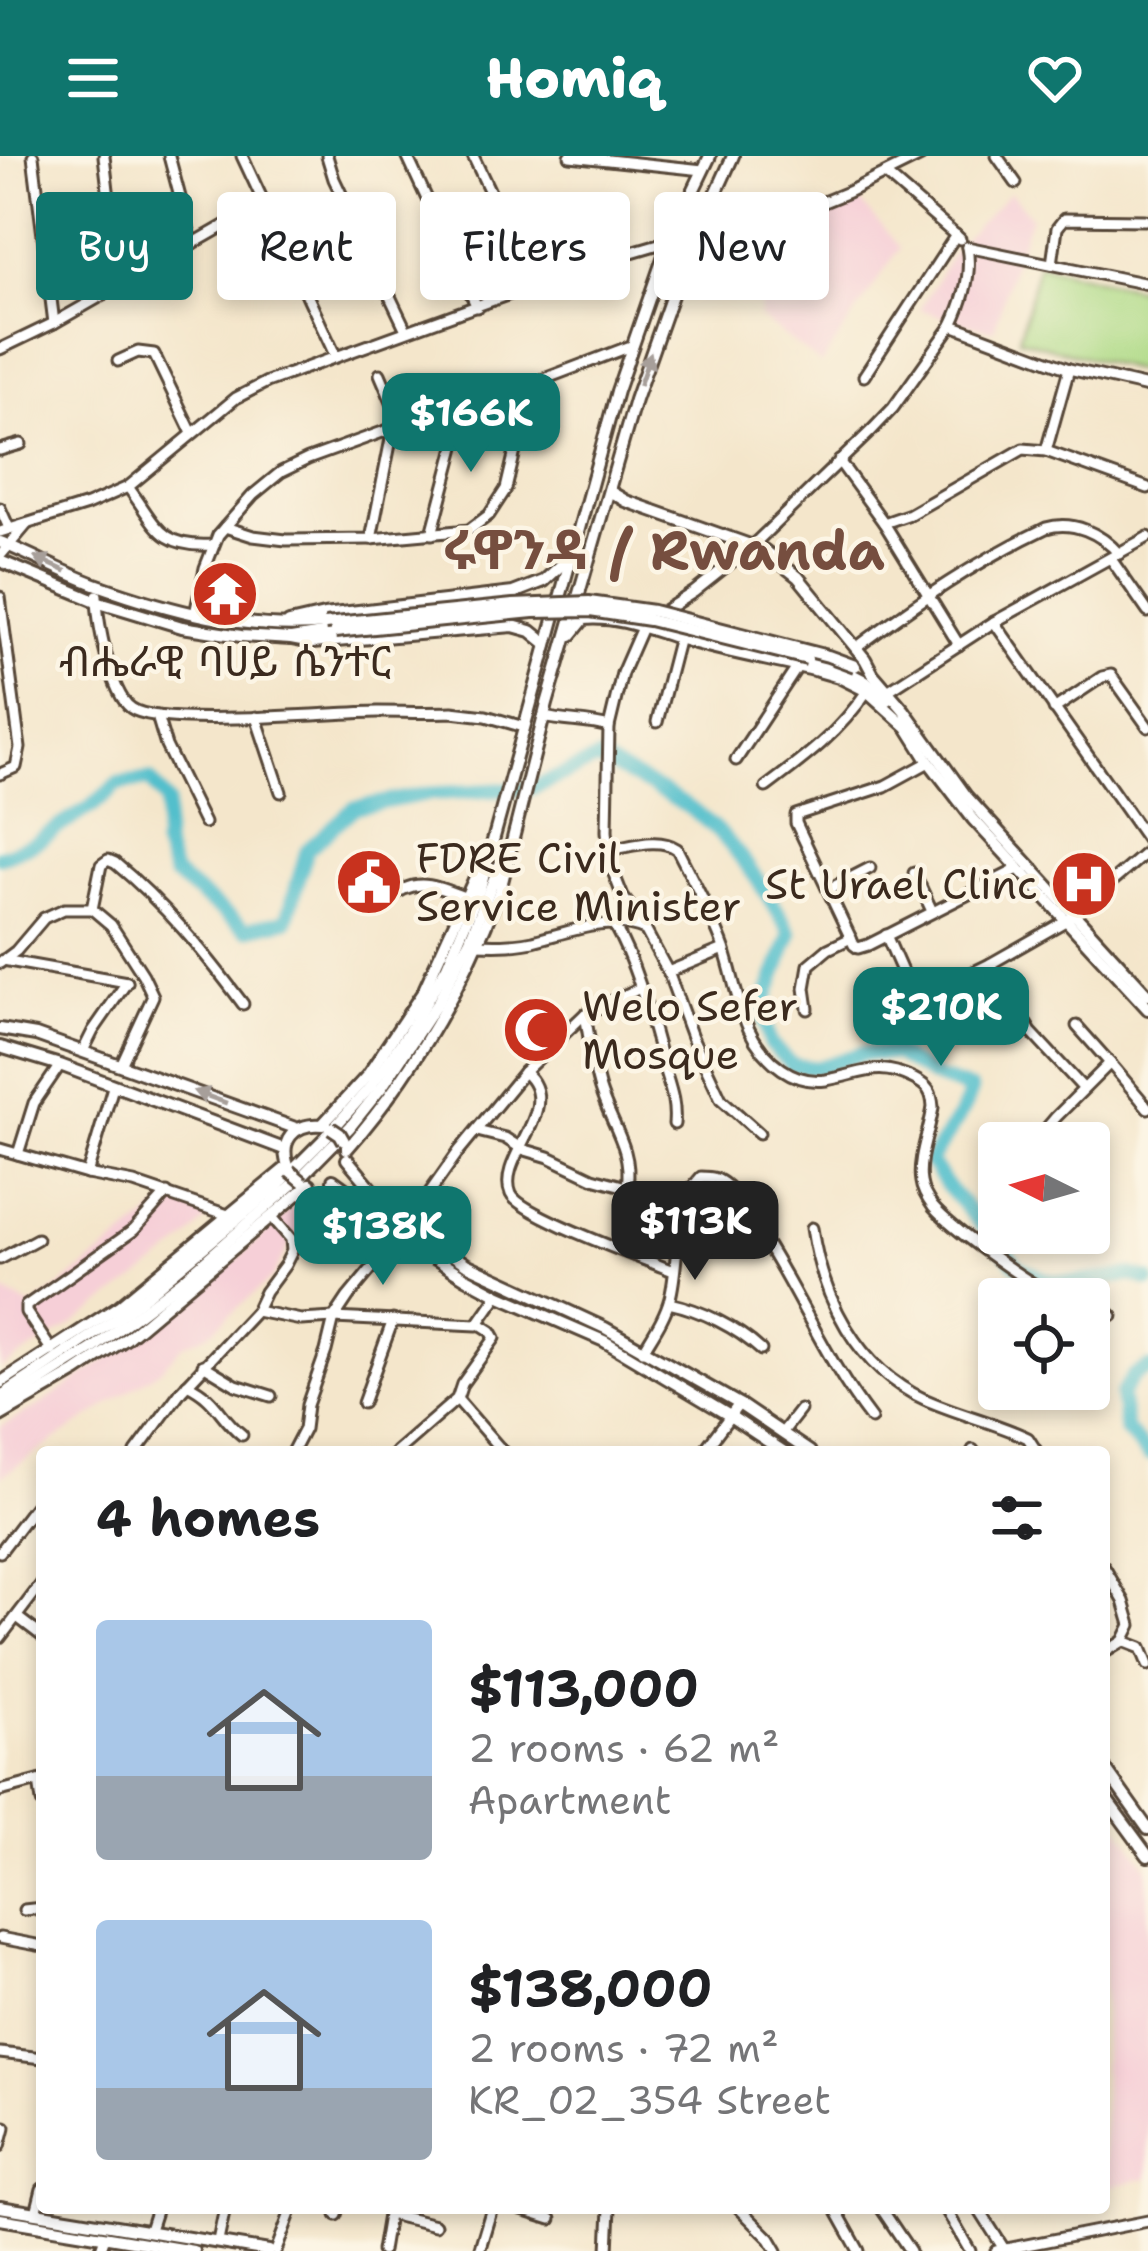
<!DOCTYPE html>
<html lang="en">
<head>
<meta charset="utf-8">
<style>
	body { margin:0; font-family:"Shantell Sans","Noto Sans Ethiopic",sans-serif; background:#f2f2f2; color:#202124; height:100vh; display:flex; flex-direction:column; font-size:45px; white-space:nowrap }
	* { box-sizing:border-box; margin:0 }
	p { font-size:39px; color:#757577 }
	.icon { flex:none; width:66px; height:66px; fill:none; stroke:currentColor; stroke-width:2; stroke-linecap:round; stroke-linejoin:round }
	.map { position:relative; flex:1; overflow:hidden }
	.details { position:absolute; left:36px; top:1290px; width:1074px; height:768px; display:flex; flex-direction:column; background:#fff; border-radius:12px; box-shadow:0 6px 18px #0003 }
	.details>* { flex:none }
	.banner { position:absolute; left:36px; top:36px; width:1077px; height:108px; display:flex; gap:24px }
	.needle { width:78px; rotate:275deg }
	.buttons { position:absolute; left:978px; top:966px; display:grid; gap:24px }
	.buttons a { display:grid; place-items:center; width:132px; height:132px; border-radius:12px; background:#fff; box-shadow:0 6px 18px #0003; font-size:60px }
	.price { position:absolute; translate:-50% -102px; padding:0 27px; border-radius:24px; background:#0f766e; color:#fff; font-size:39px; line-height:78px; filter:drop-shadow(0 3px 6px #0008) }
	.price::after { content:''; position:absolute; left:50%; top:72px; width:36px; height:27px; margin-left:-18px; background:inherit; clip-path:polygon(0 0,100% 0,50% 100%) }
	.price.on { background:#222; color:#fff }
	ul { padding:0; list-style:none }
	li { display:flex; align-items:center; gap:36px; height:300px; padding:0 60px }
	li span { display:grid; place-items:center; flex:none; width:336px; height:240px; border-radius:12px; color:#555 }
	li>.icon { margin-inline-start:auto }
	span .icon { width:144px; height:144px; fill:#fffc; stroke-width:1 }
	li b { font-size:51px }
	h2 { display:flex; justify-content:space-between; align-items:center; height:144px; padding:0 60px; font-size:51px }
	.pill { padding:0 42px; border-radius:12px; background:#fff; box-shadow:0 6px 18px #0003; font-size:42px; line-height:108px }
	.pill.on { background:#0f766e; color:#fff }
	header { display:flex; justify-content:space-between; align-items:center; height:156px; padding:0 60px; background:#0f766e; color:#fff; font-size:54px; font-weight:800 }
	.map>svg:first-child { display:block }
	.built { fill:#f6cfd7 }
	.green { fill:#aeda86; stroke:#748252; stroke-width:3 }
	.lines { fill:none; stroke-linecap:round; stroke-linejoin:round }
	.river { stroke:#53bfcc; stroke-width:15 }
	.minor-casing { stroke:#574638; stroke-width:15 }
	.major-casing { stroke:#574638; stroke-width:16 }
	.minor { stroke:#fff; stroke-width:9 }
	.major { stroke:#fff; stroke-width:10 }
	.major-bridge-casing { stroke:#574638; stroke-width:16; stroke-linecap:butt }
	.major-bridge { stroke:#fff; stroke-width:10 }
	.oneway { fill:#a79f9a }
	.labels { text-anchor:middle; dominant-baseline:central; stroke-width:9; stroke-linejoin:round; paint-order:stroke }
	.poi-label { font-size:42px; fill:#3b2a1e; stroke:#fcf5e5; text-anchor:start }
	.district-label { font-size:54px; font-weight:bold; fill:#764e3f; stroke:#fcf5e5 }
</style>
</head>
<body>
<header><svg class="icon" aria-label="menu" viewBox="0 0 24 24"><path d="M4 6h16M4 12h16M4 18h16"/></svg>Homiq<svg class="icon" aria-label="heart" viewBox="0 0 24 24"><path d="M12 20l-8-8c-3-5 5-10 8-4 3-6 11-1 8 4z"/></svg></header>
<div class="map">
<svg width="1148" height="2095" viewBox="0 0 1148 2095">
	<rect width="100%" height="100%" fill="#fcf5e5"/>
	<filter id="ink" filterUnits="userSpaceOnUse"><feTurbulence type="fractalNoise" baseFrequency=".00833" numOctaves="2"/><feDisplacementMap in="SourceGraphic" scale="24" xChannelSelector="R" yChannelSelector="G"/><feConvolveMatrix kernelMatrix="1 2 1 2 8 2 1 2 1" color-interpolation-filters="sRGB"/></filter>
	<filter id="wash" filterUnits="userSpaceOnUse"><feTurbulence type="fractalNoise" baseFrequency=".004" numOctaves="4" result="noise"/><feDisplacementMap in="SourceGraphic" scale="48" xChannelSelector="R" yChannelSelector="G"/><feGaussianBlur stdDeviation="2.7" result="paint"/><feColorMatrix in="noise" values="0 0 0 0 0 0 0 0 0 0 0 0 0 0 0 0 0 1.4 0 .05"/><feComposite in="paint" operator="in"/></filter>
	<g filter="url(#wash)">
		<rect width="100%" height="100%" fill="#f4e6cb"/>
		<g class="built">
			<path d="M1010,36L1031,61L1014,104L994,174L958,166L920,153L956,91Z"/>
			<path d="M857,42L900,92L821,208L760,162L762,121L799,114L830,93L827,54Z"/>
			<path d="M342,1034L394,1080L365,1111L332,1078H295L272,1122L208,1178L183,1189L160,1214L0,1321V1271L40,1249L174,1157L242,1099L303,1040Z"/>
			<path d="M173,1043L210,1060L182,1089L140,1121L71,1170L0,1213V1134L33,1151Z"/>
			<path d="M1117,1668L1148,1712V2022L1104,2032V1679Z"/>
		</g>
		<path class="green" d="M1038,108L1148,135V188L1141,216L1019,183Z"/>
		<g class="lines">
			<g class="river">
				<path d="M0,701L34,687L92,650L119,627L150,624L167,646L164,690L174,719L246,773L287,764L307,694L354,652L426,638L533,632L598,603C627,619 673,639 698,658C738,689 766,735 791,778L762,855L770,888L792,909L817,912L863,897L896,898L936,922L971,934C961,965 946,977 930,1005L945,1028L1018,1110L1048,1124L1076,1126L1131,1119L1148,1124"/>
				<path d="M1148,1212L1133,1220L1121,1239L1126,1274L1148,1299"/>
			</g>
		</g>
	</g>
	<g filter="url(#ink)">
		<g class="lines">
			<g class="minor-casing">
				<g id="minor">
					<path d="M33,0L54,167"/>
					<path d="M104,0L119,127"/>
					<path d="M169,0L192,86"/>
					<path d="M242,0L336,201"/>
					<path d="M327,0L334,23L406,174"/>
					<path d="M407,0L477,151"/>
					<path d="M473,0L535,131"/>
					<path d="M570,0L703,14"/>
					<path d="M997,0L1016,27"/>
					<path d="M886,19L960,83"/>
					<path d="M674,73L760,72L848,36L921,0"/>
					<path d="M967,91L1148,128"/>
					<path d="M1052,108L1057,72L1064,63L1145,64"/>
					<path d="M952,169L1069,213L1148,231"/>
					<path d="M0,193L54,167L264,47"/>
					<path d="M118,205L138,196L154,198L192,277"/>
					<path d="M380,218L402,270"/>
					<path d="M864,220L956,79"/>
					<path d="M0,294L21,288"/>
					<path d="M1046,295L1069,213"/>
					<path d="M839,305L884,367L959,489"/>
					<path d="M128,331C157,369 159,392 212,389"/>
					<path d="M0,352L9,372"/>
					<path d="M884,367L910,358L1023,293L1046,295L1148,332"/>
					<path d="M225,371L253,380L286,384L371,383L469,374L489,359L506,333L531,228"/>
					<path d="M0,376L87,349L128,331L236,242L267,226L601,105L669,85"/>
					<path d="M432,378L466,249"/>
					<path d="M371,383L393,273"/>
					<path d="M0,400L27,368"/>
					<path d="M1111,403L1148,456"/>
					<path d="M97,439C97,464 110,537 131,552C159,573 334,556 378,556C402,556 427,557 452,556L486,560L524,571"/>
					<path d="M0,441L20,592L16,611L0,618"/>
					<path d="M661,457L694,436L753,389L872,274L893,252L952,169C963,146 972,117 967,91"/>
					<path d="M195,458L205,412L218,379L253,339L281,316L308,303L421,262L531,228L631,190"/>
					<path d="M647,466L643,469L622,517L609,571L607,675L610,708L623,741L640,764L668,816L692,881L721,943L759,977"/>
					<path d="M994,466L1148,685"/>
					<path d="M856,492C917,446 976,405 1046,372C1073,364 1101,377 1119,398"/>
					<path d="M889,534L994,466L1148,381"/>
					<path d="M1054,553L1102,521L1111,519L1148,571"/>
					<path d="M157,560L166,590L204,667"/>
					<path d="M256,561L281,636"/>
					<path d="M544,561C566,566 588,565 609,571"/>
					<path d="M657,566L679,481"/>
					<path d="M736,604L798,510"/>
					<path d="M929,606L885,630L796,659V667L854,789L858,792L868,789L1018,713"/>
					<path d="M766,631C805,602 840,576 867,535"/>
					<path d="M608,694C630,691 658,680 677,693C693,725 712,758 724,792C739,837 740,884 782,913C795,922 811,926 826,924C863,918 877,904 914,923C928,930 932,936 933,951C930,974 917,1003 921,1026C922,1035 928,1044 933,1051C951,1072 1039,1137 1064,1143"/>
					<path d="M914,717L932,755"/>
					<path d="M829,733L870,712"/>
					<path d="M386,745C416,719 434,730 467,742"/>
					<path d="M92,753L101,709L108,704L115,707C164,747 205,797 243,848"/>
					<path d="M614,769C639,814 650,863 664,912C670,932 676,947 674,968"/>
					<path d="M886,779L915,845"/>
					<path d="M477,788C496,789 514,789 533,785C569,776 609,759 645,774"/>
					<path d="M3,804L127,826"/>
					<path d="M0,807L16,795L44,762L64,753H92L111,769L143,819L153,840L121,909"/>
					<path d="M990,808L1031,876L1083,932"/>
					<path d="M668,816L724,793"/>
					<path d="M808,853L805,832L809,809L828,793L851,782"/>
					<path d="M894,855L990,808L1067,764L1148,695"/>
					<path d="M585,858C589,881 592,904 598,926C606,961 634,992 627,1029"/>
					<path d="M1077,870L1110,907"/>
					<path d="M83,895L93,875L127,826"/>
					<path d="M524,916C567,951 495,1002 511,1038C520,1059 645,1103 673,1115"/>
					<path d="M477,975L505,982L522,993L549,1001L593,1022L652,1038L687,1041"/>
					<path d="M1034,987L1056,961L1110,907L1148,952"/>
					<path d="M0,993L87,1018L134,1027L228,1059"/>
					<path d="M18,998L34,947L60,909"/>
					<path d="M87,1018L113,931"/>
					<path d="M812,1072C822,1141 857,1213 924,1243C957,1258 994,1266 1028,1282L1037,1296"/>
					<path d="M0,1103L37,1083"/>
					<path d="M1089,1145L1097,1146L1112,1160"/>
					<path d="M669,1147C701,1154 736,1171 761,1194"/>
					<path d="M256,1155L301,1164L334,1162L477,1169L498,1139"/>
					<path d="M52,1195L26,1156V1150L134,1074L167,1037"/>
					<path d="M643,1195C653,1178 665,1161 670,1142C680,1105 672,1050 701,1021C712,1021 718,1022 727,1030C746,1046 756,1071 769,1092C804,1149 830,1210 871,1263"/>
					<path d="M203,1209L236,1229L271,1240"/>
					<path d="M187,1228C218,1243 219,1261 242,1279"/>
					<path d="M457,1243L503,1296"/>
					<path d="M363,1247L393,1164"/>
					<path d="M782,1277L800,1254"/>
					<path d="M973,1294L974,1296"/>
					<path d="M136,1296L181,1235L256,1155L265,1136L285,1109L292,1095L291,1083L272,1061"/>
					<path d="M292,1296L304,1273L307,1249L326,1195L334,1162L348,1141L401,1077L459,995L524,916L585,858L640,832"/>
					<path d="M396,1296L457,1243L462,1228L495,1182L491,1175L480,1168"/>
					<path d="M703,1296L739,1248"/>
					<path d="M0,1396L42,1341"/>
					<path d="M1104,1411L1124,1445L1131,1469L1123,1485L1104,1497"/>
					<path d="M17,1461L42,1480"/>
					<path d="M0,1482L42,1427"/>
					<path d="M1123,1485L1141,1492L1148,1509"/>
					<path d="M39,1625L42,1646"/>
					<path d="M0,1635L42,1624"/>
					<path d="M24,1754L42,1752"/>
					<path d="M0,1782L42,1790"/>
					<path d="M0,1897L42,1902"/>
					<path d="M0,1990L5,1971"/>
					<path d="M516,2052L551,2063"/>
					<path d="M739,2052L770,2083L777,2095"/>
					<path d="M835,2052L859,2095"/>
					<path d="M881,2052L910,2095"/>
					<path d="M945,2052L970,2095"/>
					<path d="M978,2052L1004,2093"/>
					<path d="M36,2057L42,2033"/>
					<path d="M389,2058L435,2069"/>
					<path d="M337,2059L339,2052"/>
					<path d="M150,2074L157,2052"/>
					<path d="M218,2085L225,2052"/>
					<path d="M100,2095L105,2081"/>
					<path d="M276,2095L292,2052"/>
					<path d="M382,2095L389,2053"/>
					<path d="M479,2095L492,2052"/>
					<path d="M608,2095L610,2052"/>
					<path d="M996,2095L1148,2065"/>
				</g>
			</g>
			<g class="major-casing">
				<g id="major">
					<path d="M609,335L626,345L764,394L798,421L865,503L873,518L904,554L966,640L1148,839"/>
					<path d="M0,386C32,399 63,416 95,428C168,454 247,476 325,468"/>
					<path d="M0,405L96,445L182,471L241,480L291,483L335,476"/>
					<path d="M289,467L324,459L513,437L544,425L569,402"/>
					<path d="M571,479L584,463C618,460 646,472 678,482C723,496 772,504 818,515L839,521L867,535L907,571L929,606L973,663L1148,853"/>
					<path d="M291,483L312,487L513,470L531,475L547,488"/>
					<path d="M807,503C837,511 867,521 888,544"/>
					<path d="M0,873L36,879L298,973"/>
					<path d="M0,891L60,909L284,993"/>
					<path d="M323,968L367,920L423,836L482,706"/>
					<path d="M347,993C413,918 464,827 500,734L547,548L635,244L679,119L733,0"/>
					<path d="M347,1003L374,1035L424,1080L466,1108L605,1172L739,1248L810,1296"/>
					<path d="M290,1015C277,985 294,966 324,969"/>
					<path d="M333,1024L382,1060L421,1094L466,1122L498,1139L604,1185L730,1260L784,1296"/>
					<path d="M0,1227L119,1150L287,1011"/>
					<path d="M0,1241L115,1164L142,1143L275,1032L324,983L371,930L408,877L447,810L480,732L617,235L669,85L710,0"/>
					<path d="M0,1251L95,1191L184,1123L298,1024L350,971L382,931L438,846L470,783L499,710"/>
					<path d="M0,1260L76,1216L127,1182L310,1028"/>
					<path d="M1104,1611L1148,1673"/>
					<path d="M1104,1640L1148,1700"/>
					<path d="M0,2051L269,2095"/>
					<path d="M0,2063L193,2095"/>
				</g>
			</g>
			<use href="#minor" class="minor"/>
			<use href="#major" class="major"/>
			<g class="major-bridge-casing">
				<g id="major-bridge">
					<path d="M325,468L513,449L589,446L653,455L828,500L855,510"/>
					<path d="M335,476L533,456L590,455L649,464L807,503"/>
					<path d="M331,972L340,978L344,985"/>
					<path d="M290,1015L303,1026"/>
				</g>
			</g>
			<use href="#major-bridge" class="major-bridge"/>
		</g>
		<defs><path id="oneway-solid" d="M-6-.8H1V-3.2L6.5 0L1 3.2V.8H-6Z" transform="scale(3)"/></defs>
		<g class="oneway">
			<use href="#oneway-solid" transform="translate(645 213) rotate(-71)"/>
			<use href="#oneway-solid" transform="translate(50 408) rotate(-156)"/>
			<use href="#oneway-solid" transform="translate(210 941) rotate(-160)"/>
		</g>
	</g>
	<defs>
		<g id="temple-disc" transform="scale(3.45)"><circle r="9.5" fill="#c8321e" stroke="#fcf5e5"/><path d="M0-6L5-2H3V0L6.5 2.5H4V6H1.5V3h-3V6H-4V2.5H-6.5L-3 0V-2H-5Z" fill="#fff"/></g>
		<g id="civic-disc" transform="scale(3.45)"><circle r="9.5" fill="#c8321e" stroke="#fcf5e5"/><path d="M-.6-6.5H3V-4.5H.6V-3L4-1V1h2V6H-6V1h2V-1L-.6-3ZM-1.2 2.5V6h2.4V2.5Z" fill="#fff"/></g>
		<g id="hospital-disc" transform="scale(3.45)"><circle r="9.5" fill="#c8321e" stroke="#fcf5e5"/><path d="M-5-5h3v3.5h4V-5h3V5h-3V1.5h-4V5h-3Z" fill="#fff"/></g>
		<g id="mosque-disc" transform="scale(3.45)"><circle r="9.5" fill="#c8321e" stroke="#fcf5e5"/><path d="M3.5-4.9A6 6 0 1 0 3.5 4.9A5 5 0 1 1 3.5-4.9Z" fill="#fff"/></g>
	</defs>
	<g fill-rule="evenodd">
		<use href="#temple-disc" x="225" y="438"/>
		<use href="#civic-disc" x="369" y="726"/>
		<use href="#hospital-disc" x="1084" y="728"/>
		<use href="#mosque-disc" x="536" y="874"/>
	</g>
	<g class="labels">
		<g class="poi-label">
			<text x="225" y="505" text-anchor="middle">ብሔራዊ ባሀይ ሴንተር</text>
			<text x="416" y="702">FDRE Civil<tspan x="416" dy="48">Service Minister</tspan></text>
			<text x="1038" y="728" text-anchor="end">St Urael Clinc</text>
			<text x="582" y="850">Welo Sefer<tspan x="582" dy="48">Mosque</tspan></text>
		</g>
		<g class="district-label">
			<text x="664" y="394">ሩዋንዳ / Rwanda</text>
		</g>
	</g>
</svg>
<div class="buttons">
<a><svg class="needle" viewBox="-14 -14 28 28"><path d="M0-13l5 13h-10z" fill="#e53935"/><path d="M0 13l5-13h-10z" fill="#757577"/></svg></a>
<a><svg class="icon" aria-label="locate" viewBox="0 0 24 24"><circle cx="12" cy="12" r="6"/><path d="M12 2v4M12 18v4M2 12h4M18 12h4"/></svg></a>
</div>
<b class="price" style="left:471px;top:319px">$166K</b>
<b class="price" style="left:941px;top:913px">$210K</b>
<b class="price on" style="left:695px;top:1127px">$113K</b>
<b class="price" style="left:383px;top:1132px">$138K</b>
<div class="banner">
<a class="pill on">Buy</a>
<a class="pill">Rent</a>
<a class="pill">Filters</a>
<a class="pill">New</a>
</div>
<section class="details">
<h2>4 homes<svg class="icon" aria-label="filters" viewBox="0 0 24 24"><path d="M4 7h16M4 17h16"/><circle cx="9" cy="7" r="2"/><circle cx="15" cy="17" r="2"/></svg></h2>
<ul>
<li><span style="background:linear-gradient(#a9c7e8 65%,#9aa5b1 0)"><svg class="icon" aria-label="home" viewBox="0 0 24 24"><path d="M3 11l9-7 9 7M6 9v11h12V9"/></svg></span><div><b>$113,000</b><p>2 rooms · 62 m²</p><p>Apartment</p></div></li>
<li><span style="background:linear-gradient(#a9c7e8 70%,#9aa5b1 0)"><svg class="icon" aria-label="home" viewBox="0 0 24 24"><path d="M3 11l9-7 9 7M6 9v11h12V9"/></svg></span><div><b>$138,000</b><p>2 rooms · 72 m²</p><p>KR_02_354 Street</p></div></li>
</ul>
</section>
</div>
</body>
</html>
